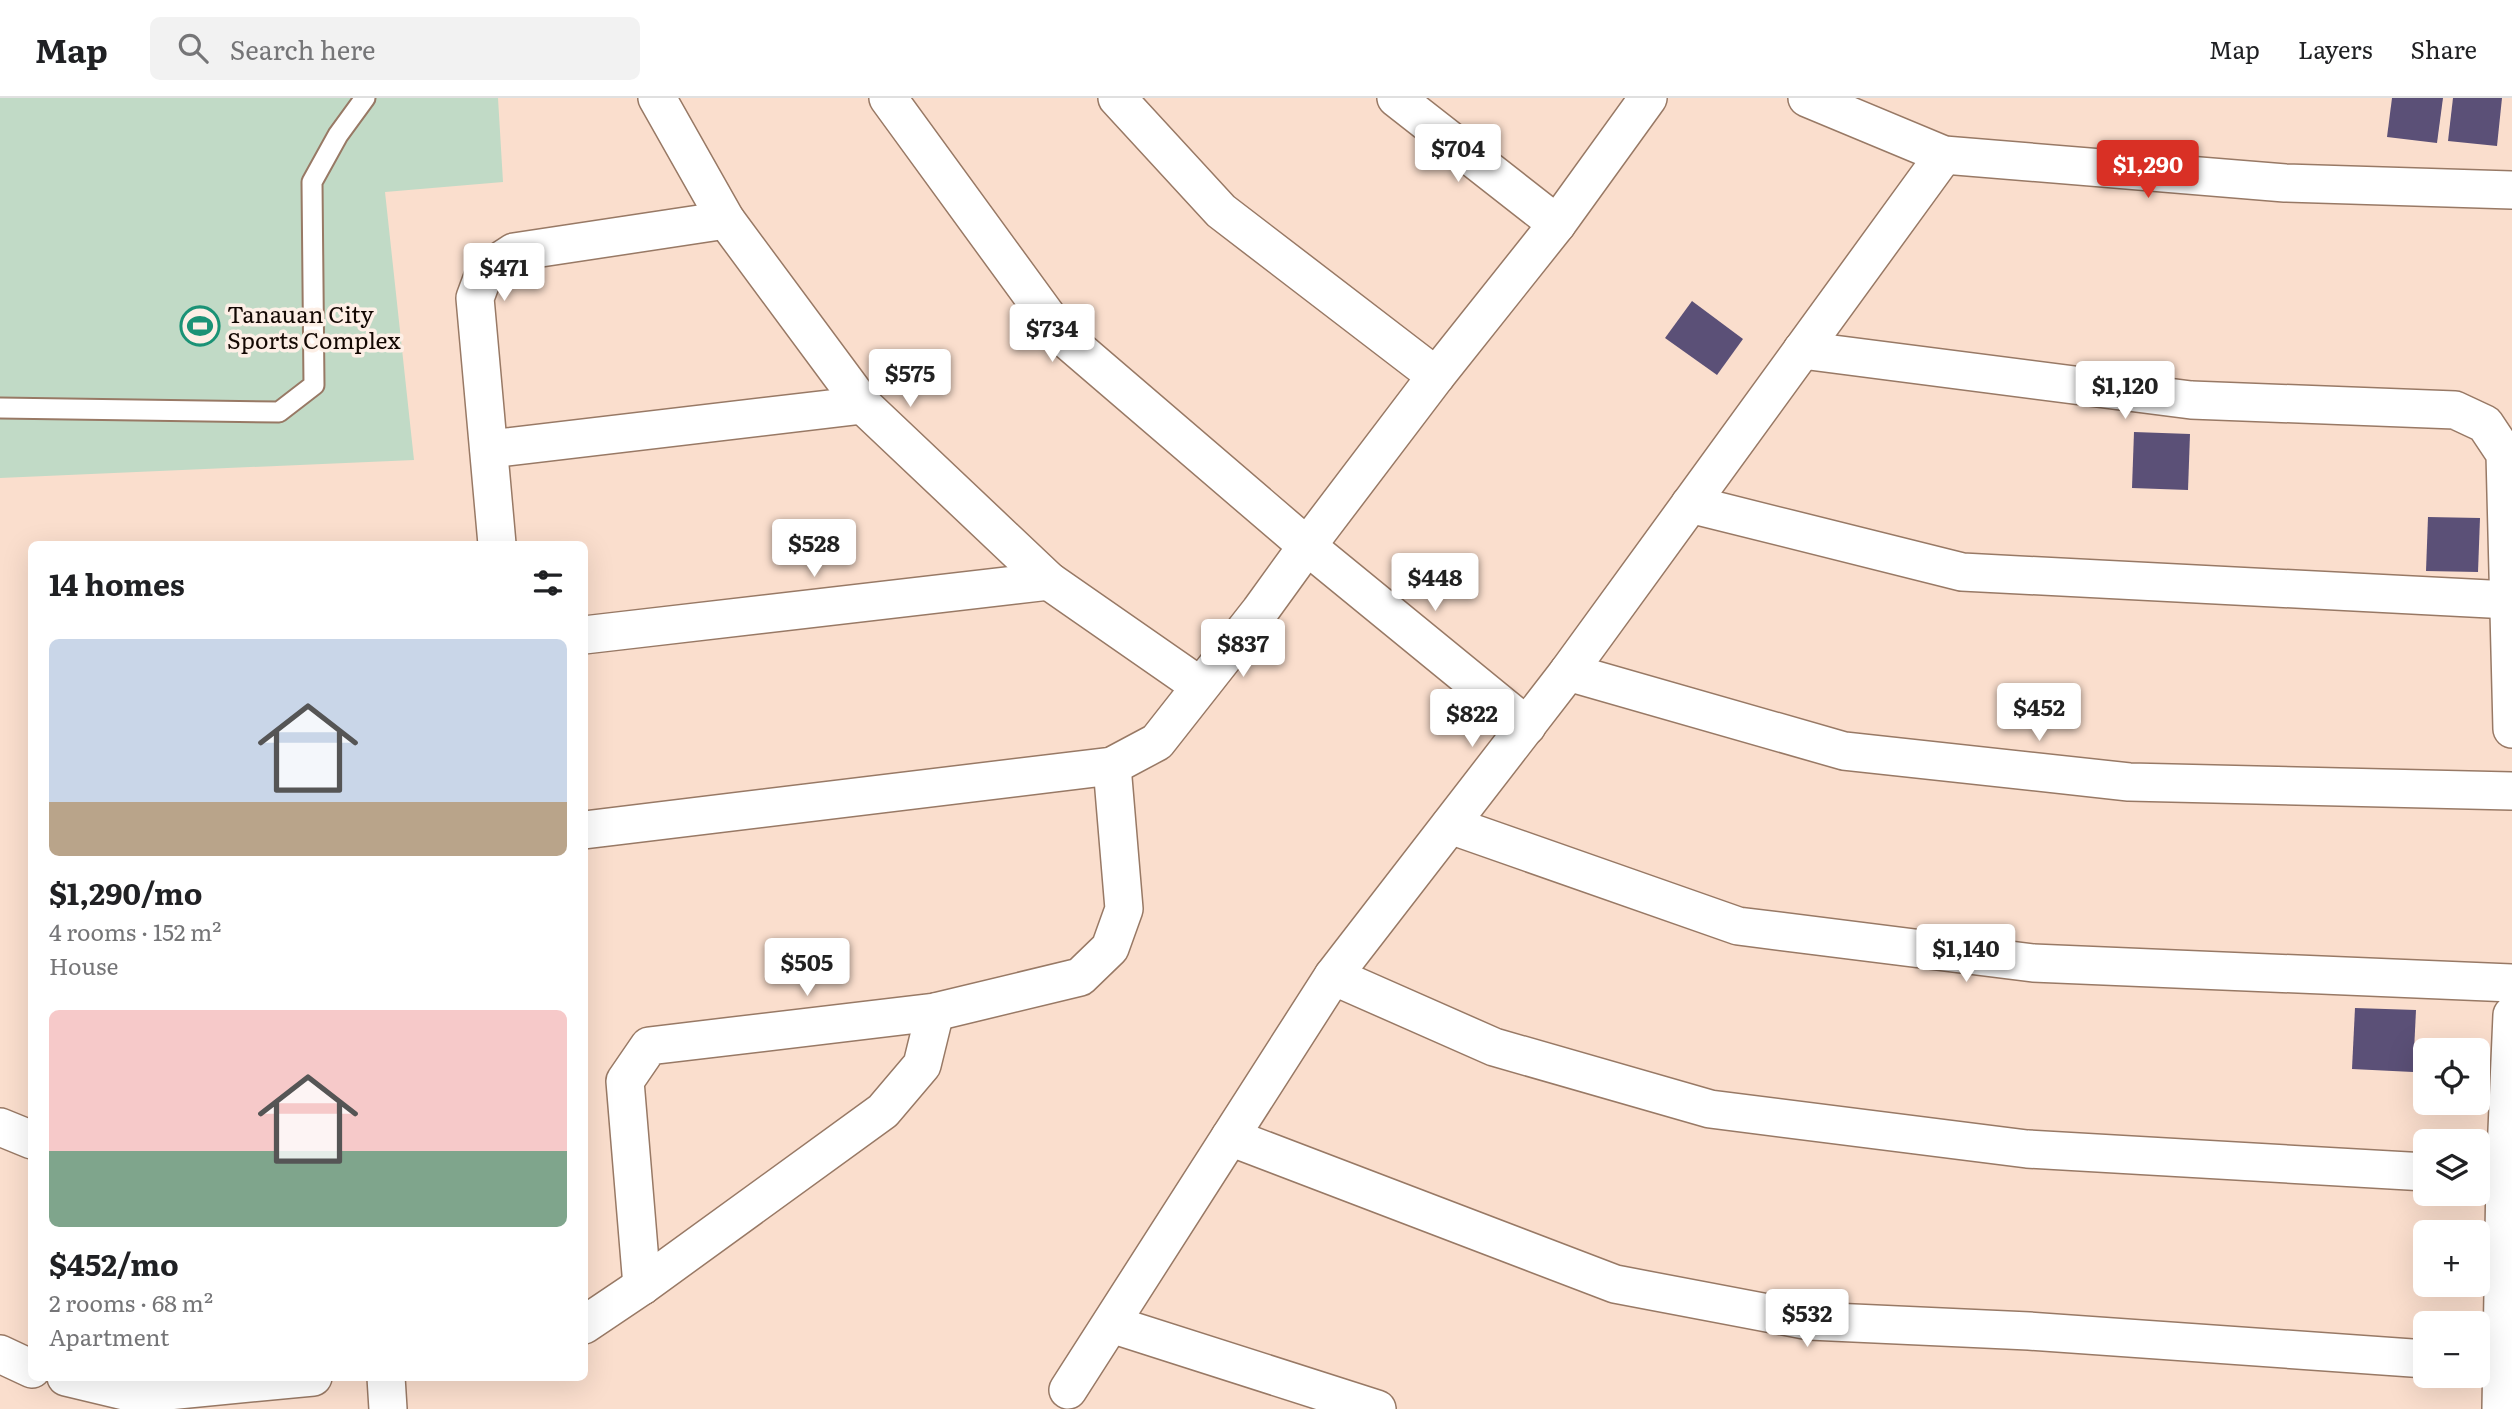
<!DOCTYPE html>
<html lang="en">
<head>
<meta charset="utf-8">
<style>
	body { margin:0; font-family:Literata,serif; background:#f2f2f2; color:#202124; height:100vh; display:flex; flex-direction:column; font-size:26px; white-space:nowrap }
	* { box-sizing:border-box; margin:0 }
	p { font-size:23px; color:#757577 }
	.icon { flex:none; width:38px; height:38px; fill:none; stroke:currentColor; stroke-width:2; stroke-linecap:round; stroke-linejoin:round }
	.map { position:relative; flex:1; overflow:hidden }
	.side { position:absolute; left:28px; top:443px; width:560px; height:840px; display:flex; flex-direction:column; background:#fff; border-radius:10px; box-shadow:0 7px 28px #0002 }
	.side>* { flex:none }
	.buttons { position:absolute; left:2413px; top:940px; display:grid; gap:14px }
	.buttons a { display:grid; place-items:center; width:77px; height:77px; border-radius:10px; background:#fff; box-shadow:0 7px 28px #0002; font-size:35px }
	.price { position:absolute; translate:-50% -60px; padding:0 16px; border-radius:7px; background:#fff; color:#222; font-size:23px; line-height:46px; filter:drop-shadow(0 2px 4px #0008) }
	.price::after { content:''; position:absolute; left:50%; top:42px; width:21px; height:16px; margin-left:-10px; background:inherit; clip-path:polygon(0 0,100% 0,50% 100%) }
	.price.current { background:#d93025; color:#fff }
	ul { padding:0; list-style:none }
	li { display:grid; align-content:center; gap:14px; height:371px; padding:0 21px }
	li span { display:grid; place-items:center; height:217px; border-radius:10px; color:#555 }
	li>.icon { margin-inline-start:auto }
	span .icon { width:126px; height:126px; fill:#fffc; stroke-width:1 }
	li b { font-size:30px }
	h2 { display:flex; justify-content:space-between; align-items:center; height:84px; padding:0 21px; font-size:30px }
	header { display:flex; align-items:center; gap:42px; box-sizing:border-box; height:98px; padding:0 35px; background:#fff; border-bottom:2px solid #e0e0e0 }
	header strong { font-size:33px }
	nav { display:flex; gap:38px; margin-inline-start:auto; font-size:24px }
	.search { width:490px; height:63px; background:#f2f2f2; display:flex; align-items:center; gap:18px; box-sizing:border-box; padding:0 24px; border-radius:10px; color:#757577; font-size:26px }
	.map>svg:first-child { display:block }
	.green { fill:#c1dac6 }
	.building { fill:#5b5077 }
	.lines { fill:none; stroke-linecap:round; stroke-linejoin:round }
	.lane-casing { stroke:#987965; stroke-width:23 }
	.street-casing { stroke:#987965; stroke-width:40 }
	.lane { stroke:#fff; stroke-width:19 }
	.street { stroke:#fff; stroke-width:37 }
	.labels { text-anchor:middle; dominant-baseline:central; stroke-width:7; stroke-linejoin:round; paint-order:stroke }
	.poi-label { font-size:23px; fill:#130803; stroke:#fdefe6; text-anchor:start }
</style>
</head>
<body>
<header>
<strong>Map</strong>
<div class="search"><svg class="icon" aria-label="search" viewBox="0 0 24 24"><circle cx="10" cy="10" r="6"/><path d="M15 15l6 6"/></svg>Search here</div>
<nav><a>Map</a><a>Layers</a><a>Share</a></nav>
</header>
<div class="map">
<svg width="2512" height="1311" viewBox="0 0 2512 1311">
	<rect width="100%" height="100%" fill="#fadecd"/>
	<path class="green" d="M0,0H498L503,84L385,94L414,362L0,380Z"/>
	<g class="building">
		<path d="M2392,0H2443L2437,45L2387,39Z"/>
		<path d="M2453,0H2502L2497,48L2448,43Z"/>
		<path d="M1692,203L1743,241L1717,277L1665,240Z"/>
		<path d="M2134,334L2190,336L2188,392L2132,390Z"/>
		<path d="M2428,419L2480,420L2478,474L2426,473Z"/>
		<path d="M2355,910L2416,912L2413,974L2352,971Z"/>
	</g>
	<g class="lines">
		<g class="lane-casing">
			<path id="lane" d="M0,310L279,314L314,287L312,84L338,37L365,0"/>
		</g>
		<g class="street-casing">
			<g id="street">
				<path d="M657,0L726,122L863,307L1049,483L1200,588"/>
				<path d="M888,0L1060,236L1307,448L1527,628"/>
				<path d="M1117,0L1221,113L1436,278"/>
				<path d="M1396,0L1557,126"/>
				<path d="M1807,0L1944,57L2285,85L2512,92"/>
				<path d="M1802,252L2191,302L2455,312L2485,326L2505,356L2512,631"/>
				<path d="M489,351L863,307"/>
				<path d="M1690,406L1962,474L2509,502"/>
				<path d="M497,446L475,200L485,173L514,154L726,122"/>
				<path d="M584,537L1049,483"/>
				<path d="M1568,574L1844,653L2129,684L2512,693"/>
				<path d="M1450,727L1738,828L2033,865L2512,885"/>
				<path d="M584,732L1112,668L1157,644L1260,513L1307,448L1436,278L1557,126L1648,0"/>
				<path d="M1333,878L1494,949L1710,1011L2027,1051L2426,1074"/>
				<path d="M0,1029L32,1042"/>
				<path d="M1230,1039L1615,1186L1810,1223L2029,1233L2426,1261"/>
				<path d="M642,1188L625,983L649,948L935,914L1080,879L1110,850L1124,811L1112,668"/>
				<path d="M1111,1226L1377,1311"/>
				<path d="M584,1227L642,1188L883,1013L922,967L935,914"/>
				<path d="M0,1256L32,1271"/>
				<path d="M66,1279L137,1296L313,1279"/>
				<path d="M386,1279L388,1311"/>
				<path d="M1068,1292L1333,878L1568,574L1944,57"/>
				<path d="M2501,1311L2505,1078L2512,917"/>
			</g>
		</g>
		<use href="#lane" class="lane"/>
		<use href="#street" class="street"/>
	</g>
	<defs>
		<g id="stadium-ring" transform="scale(2.0125)"><circle r="9.5" fill="#fdefe6" stroke="#1b9276" stroke-width="1.5"/><path d="M0-5a6.5 5 0 1 0 0 10a6.5 5 0 1 0 0-10ZM-3.5-1.8h7v3.6h-7Z" fill="#1b9276"/></g>
	</defs>
	<g fill-rule="evenodd">
		<use href="#stadium-ring" x="200" y="228"/>
	</g>
	<g class="labels">
		<g class="poi-label">
			<text x="227" y="215">Tanauan City<tspan x="227" dy="26">Sports Complex</tspan></text>
		</g>
	</g>
</svg>
<div class="buttons">
<a><svg class="icon" aria-label="locate" viewBox="0 0 24 24"><circle cx="12" cy="12" r="6"/><path d="M12 2v4M12 18v4M2 12h4M18 12h4"/></svg></a>
<a><svg class="icon" aria-label="layers" viewBox="0 0 24 24"><path d="M12 4l9 5-9 5-9-5zM3 14l9 5 9-5"/></svg></a>
<a>+</a>
<a>−</a>
</div>
<b class="price" style="left:1458px;top:86px">$704</b>
<b class="price current" style="left:2148px;top:102px">$1,290</b>
<b class="price" style="left:504px;top:205px">$471</b>
<b class="price" style="left:1052px;top:266px">$734</b>
<b class="price" style="left:910px;top:311px">$575</b>
<b class="price" style="left:2125px;top:323px">$1,120</b>
<b class="price" style="left:814px;top:481px">$528</b>
<b class="price" style="left:1435px;top:515px">$448</b>
<b class="price" style="left:1243px;top:581px">$837</b>
<b class="price" style="left:2039px;top:645px">$452</b>
<b class="price" style="left:1472px;top:651px">$822</b>
<b class="price" style="left:1966px;top:886px">$1,140</b>
<b class="price" style="left:807px;top:900px">$505</b>
<b class="price" style="left:1807px;top:1251px">$532</b>
<section class="side">
<h2>14 homes<svg class="icon" aria-label="filters" viewBox="0 0 24 24"><path d="M4 7h16M4 17h16"/><circle cx="9" cy="7" r="2"/><circle cx="15" cy="17" r="2"/></svg></h2>
<ul>
<li><span style="background:linear-gradient(#c9d6e8 75%,#b9a48a 0)"><svg class="icon" aria-label="home" viewBox="0 0 24 24"><path d="M3 11l9-7 9 7M6 9v11h12V9"/></svg></span><div><b>$1,290/mo</b><p>4 rooms · 152 m²</p><p>House</p></div></li>
<li><span style="background:linear-gradient(#f6c9c9 65%,#7fa58c 0)"><svg class="icon" aria-label="home" viewBox="0 0 24 24"><path d="M3 11l9-7 9 7M6 9v11h12V9"/></svg></span><div><b>$452/mo</b><p>2 rooms · 68 m²</p><p>Apartment</p></div></li>
</ul>
</section>
</div>
</body>
</html>
